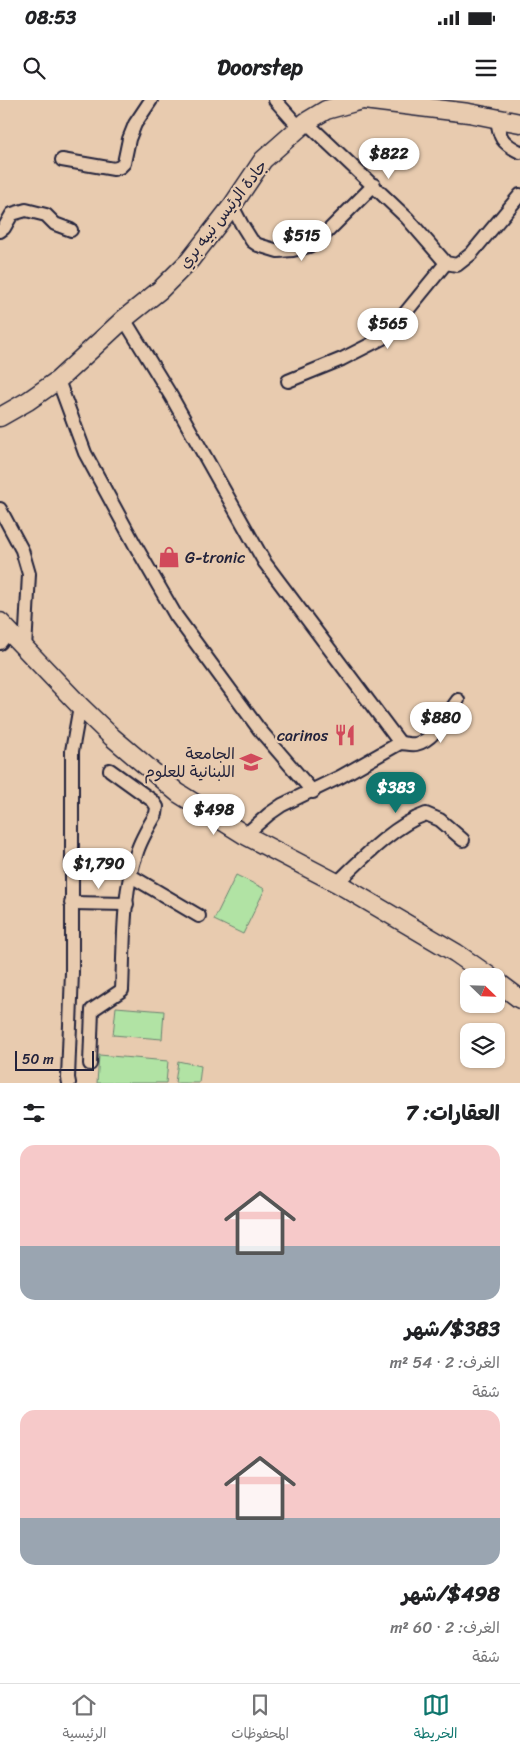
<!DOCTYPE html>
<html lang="ar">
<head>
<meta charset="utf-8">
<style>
	body { margin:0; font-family:Sriracha,"Playpen Sans Arabic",sans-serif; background:#f6f6f6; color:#202124; direction:rtl; height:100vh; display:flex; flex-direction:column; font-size:19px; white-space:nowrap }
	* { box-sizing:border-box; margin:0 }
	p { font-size:16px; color:#757577 }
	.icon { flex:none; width:28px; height:28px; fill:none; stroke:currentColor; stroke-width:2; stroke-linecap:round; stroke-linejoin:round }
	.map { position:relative; height:983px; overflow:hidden; direction:ltr }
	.panel { display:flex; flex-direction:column; background:#fff; flex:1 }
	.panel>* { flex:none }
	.needle { width:32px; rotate:113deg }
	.tools { position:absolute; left:460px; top:868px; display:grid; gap:10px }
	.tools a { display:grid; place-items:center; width:45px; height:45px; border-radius:10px; background:#fff; box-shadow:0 1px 4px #0004; font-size:25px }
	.scale { position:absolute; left:15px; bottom:12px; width:79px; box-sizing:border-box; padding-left:5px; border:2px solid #22223b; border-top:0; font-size:14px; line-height:18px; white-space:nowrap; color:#22223b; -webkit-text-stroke:4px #e8cbaf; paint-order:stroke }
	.price { position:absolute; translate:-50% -42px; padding:0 11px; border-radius:18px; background:#fff; color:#222; font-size:16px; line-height:32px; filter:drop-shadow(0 1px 2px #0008) }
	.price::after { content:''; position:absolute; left:50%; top:30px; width:15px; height:11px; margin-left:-8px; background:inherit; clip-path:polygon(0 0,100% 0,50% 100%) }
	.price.active { background:#0f766e; color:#fff }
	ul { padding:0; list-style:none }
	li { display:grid; align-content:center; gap:10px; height:265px; padding:0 20px }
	li span { display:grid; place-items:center; height:155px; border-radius:15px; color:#555 }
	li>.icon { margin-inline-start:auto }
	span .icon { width:90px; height:90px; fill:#fffc; stroke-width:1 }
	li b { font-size:21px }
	h2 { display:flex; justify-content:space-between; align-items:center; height:60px; padding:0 20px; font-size:21px }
	.status { display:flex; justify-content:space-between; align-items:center; height:35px; padding:0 25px; background:#fff; direction:ltr }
	.status svg { height:14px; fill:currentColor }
	header { display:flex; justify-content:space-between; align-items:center; height:65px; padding:0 20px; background:#fff; font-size:22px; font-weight:700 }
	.tabs { display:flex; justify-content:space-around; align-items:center; height:70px; border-top:1px solid #e0e0e0; background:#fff; font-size:14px; color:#757577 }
	.tabs a { display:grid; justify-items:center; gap:2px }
	.tabs .active { color:#0f766e }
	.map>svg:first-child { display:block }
	.green { fill:#b1e3a4; stroke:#6a8270 }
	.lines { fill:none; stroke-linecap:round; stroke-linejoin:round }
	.street-casing { stroke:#22223b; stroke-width:16 }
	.secondary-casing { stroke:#22223b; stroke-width:21 }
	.street { stroke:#e8cbaf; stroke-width:12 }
	.secondary { stroke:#e8cbaf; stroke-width:18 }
	.labels { text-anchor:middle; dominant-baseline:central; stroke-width:4.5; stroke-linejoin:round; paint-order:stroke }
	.street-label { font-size:16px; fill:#22223b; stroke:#e8cbaf }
	.poi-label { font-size:16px; fill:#22223b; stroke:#e8cbaf; text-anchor:end }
</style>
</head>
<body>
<div class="status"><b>08:53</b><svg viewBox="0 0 49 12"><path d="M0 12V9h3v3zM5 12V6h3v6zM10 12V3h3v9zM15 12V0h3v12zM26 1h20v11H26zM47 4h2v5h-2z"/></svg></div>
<header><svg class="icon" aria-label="menu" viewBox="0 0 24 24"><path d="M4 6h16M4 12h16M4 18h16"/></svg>Doorstep<svg class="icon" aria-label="search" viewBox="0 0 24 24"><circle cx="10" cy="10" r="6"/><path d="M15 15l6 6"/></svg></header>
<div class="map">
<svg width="520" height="983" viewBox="0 0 520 983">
	<rect width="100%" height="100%" fill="#e8cbaf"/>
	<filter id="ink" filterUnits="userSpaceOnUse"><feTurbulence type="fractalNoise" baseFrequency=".02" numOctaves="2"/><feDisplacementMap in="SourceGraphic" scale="10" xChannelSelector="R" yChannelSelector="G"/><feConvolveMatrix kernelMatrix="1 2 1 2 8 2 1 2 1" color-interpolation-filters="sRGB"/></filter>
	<g filter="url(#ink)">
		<g class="green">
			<path d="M236,775L265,789L243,834L214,820Z"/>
			<path d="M116,907L164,911L162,939L113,935Z"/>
			<path d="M99,955L168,961L166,983H97Z"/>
			<path d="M178,961L201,966L199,983H175Z"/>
		</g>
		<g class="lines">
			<g class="street-casing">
				<g id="street">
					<path d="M275,0L300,28"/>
					<path d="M497,18C499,38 502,43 520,52"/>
					<path d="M306,22L407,118L446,163L457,165L471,154L520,95"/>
					<path d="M62,60L114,69L120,67L124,63L129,39L135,24L151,0"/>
					<path d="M232,106L242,125L252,141L258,145L278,151L293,150L309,146L320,139L374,85"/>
					<path d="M0,131L4,128L12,114L26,110L46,115L55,124L71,130"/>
					<path d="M124,219L171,296L265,463L400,643L340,677L282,705L269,714L245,735"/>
					<path d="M58,280L85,353L135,445L176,516L259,629L313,692"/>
					<path d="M288,281L342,259L381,239L393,228L446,163"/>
					<path d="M0,409L22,450L29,474L25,549"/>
					<path d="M0,543L9,532"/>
					<path d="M400,643C405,643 411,645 416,644C435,640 447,614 458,600"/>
					<path d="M131,776L199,816"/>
					<path d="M337,783C361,760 394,725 426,714L440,720L463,740"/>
					<path d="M71,803L127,804"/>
					<path d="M90,964L92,910L122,890C124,848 122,791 137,752C141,739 149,726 156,714L157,707L153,701L110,670"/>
					<path d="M69,983L68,978L72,872V651L80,606"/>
				</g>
			</g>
			<g class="secondary-casing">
				<g id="secondary">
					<path d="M364,0L469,13L520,23"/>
					<path d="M0,317L28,301L58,280L124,219L160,190L190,160L232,106L263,60L306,22L326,10L362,0"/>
					<path d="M0,522L80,606L112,637L178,693L245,735L337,783L456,853L489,876"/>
					<path d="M496,881L520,899"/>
				</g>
			</g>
			<use href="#street" class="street"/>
			<use href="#secondary" class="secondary"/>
		</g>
	</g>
	<defs>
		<g id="shop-bare" transform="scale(1.725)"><path d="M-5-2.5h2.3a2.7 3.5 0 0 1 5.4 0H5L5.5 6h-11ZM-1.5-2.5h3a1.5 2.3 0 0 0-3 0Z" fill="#d1495b" stroke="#e8cbaf" stroke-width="2.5" paint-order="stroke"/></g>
		<g id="restaurant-bare" transform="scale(1.725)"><path d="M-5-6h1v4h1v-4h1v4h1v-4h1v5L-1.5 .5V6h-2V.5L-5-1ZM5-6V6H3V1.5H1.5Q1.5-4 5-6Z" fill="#d1495b" stroke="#e8cbaf" stroke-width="2.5" paint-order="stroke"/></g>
		<g id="university-bare" transform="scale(1.725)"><path d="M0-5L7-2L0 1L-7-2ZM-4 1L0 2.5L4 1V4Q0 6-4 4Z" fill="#d1495b" stroke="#e8cbaf" stroke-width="2.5" paint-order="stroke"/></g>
	</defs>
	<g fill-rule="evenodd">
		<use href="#shop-bare" x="169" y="457"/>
		<use href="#restaurant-bare" x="345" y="635"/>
		<use href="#university-bare" x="251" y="662"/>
	</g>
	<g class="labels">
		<g class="street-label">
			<text transform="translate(223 114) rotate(-52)">جادة الرئيس نبيه بري</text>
		</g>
		<g class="poi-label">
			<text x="185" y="457" text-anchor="start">G-tronic</text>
			<text x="328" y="635">carinos</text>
			<text x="235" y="653">الجامعة<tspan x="235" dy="18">اللبنانية للعلوم</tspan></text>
		</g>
	</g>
</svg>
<div class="tools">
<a><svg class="needle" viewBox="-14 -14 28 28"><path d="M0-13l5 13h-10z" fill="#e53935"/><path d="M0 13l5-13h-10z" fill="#757577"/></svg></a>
<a><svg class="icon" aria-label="layers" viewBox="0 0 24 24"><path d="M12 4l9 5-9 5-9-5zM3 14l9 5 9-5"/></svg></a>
</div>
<div class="scale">50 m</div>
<b class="price" style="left:389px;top:80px">$822</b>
<b class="price" style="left:302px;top:162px">$515</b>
<b class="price" style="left:388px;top:250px">$565</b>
<b class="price" style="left:441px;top:644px">$880</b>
<b class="price active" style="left:396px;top:714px">$383</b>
<b class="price" style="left:214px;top:736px">$498</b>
<b class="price" style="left:99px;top:790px">$1,790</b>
</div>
<section class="panel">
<h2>العقارات: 7<svg class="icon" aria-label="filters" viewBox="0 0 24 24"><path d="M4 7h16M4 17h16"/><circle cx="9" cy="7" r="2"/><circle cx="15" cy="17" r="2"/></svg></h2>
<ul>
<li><span style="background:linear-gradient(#f6c9c9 65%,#9aa5b1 0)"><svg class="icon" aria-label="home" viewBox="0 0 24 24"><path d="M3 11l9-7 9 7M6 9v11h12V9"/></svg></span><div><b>$383/شهر</b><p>الغرف: 2 · 54 m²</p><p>شقة</p></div></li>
<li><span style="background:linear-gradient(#f6c9c9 70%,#9aa5b1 0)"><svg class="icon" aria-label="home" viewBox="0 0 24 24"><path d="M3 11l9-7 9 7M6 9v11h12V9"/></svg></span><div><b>$498/شهر</b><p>الغرف: 2 · 60 m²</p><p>شقة</p></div></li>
</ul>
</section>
<nav class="tabs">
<a class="active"><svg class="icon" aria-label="map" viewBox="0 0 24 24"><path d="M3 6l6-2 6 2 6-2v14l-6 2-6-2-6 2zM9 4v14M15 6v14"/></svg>الخريطة</a>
<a><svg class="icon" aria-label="saved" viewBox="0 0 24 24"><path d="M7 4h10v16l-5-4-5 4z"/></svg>المحفوظات</a>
<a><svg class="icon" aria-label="home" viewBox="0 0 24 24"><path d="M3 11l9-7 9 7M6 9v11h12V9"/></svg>الرئيسية</a>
</nav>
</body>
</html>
